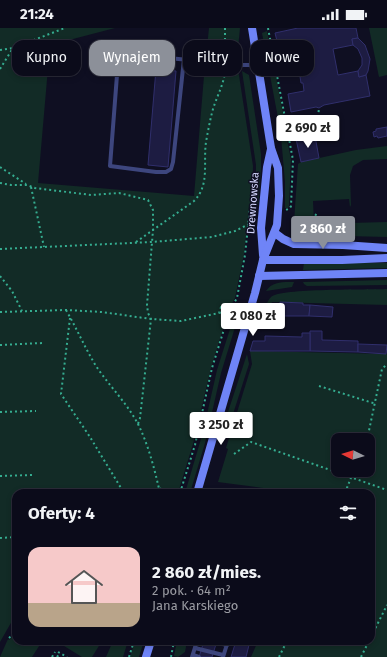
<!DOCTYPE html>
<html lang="pl">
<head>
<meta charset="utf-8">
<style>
	body { margin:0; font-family:"Fira Sans",sans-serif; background:#191927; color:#f1f3f6; height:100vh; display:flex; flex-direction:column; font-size:15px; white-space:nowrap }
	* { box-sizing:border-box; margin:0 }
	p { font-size:13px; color:#9a9ba2 }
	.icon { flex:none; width:22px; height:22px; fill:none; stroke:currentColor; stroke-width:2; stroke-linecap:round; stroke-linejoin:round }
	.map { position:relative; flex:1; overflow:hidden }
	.side { position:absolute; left:12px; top:461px; width:363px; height:156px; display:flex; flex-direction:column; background:#0b0b1a; border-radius:12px; box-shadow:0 2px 6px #0003,0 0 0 1px #2b2b39 }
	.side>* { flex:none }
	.hud { position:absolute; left:12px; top:12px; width:363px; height:36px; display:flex; gap:8px }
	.needle { width:26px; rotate:275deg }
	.fabs { position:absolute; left:331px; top:405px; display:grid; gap:8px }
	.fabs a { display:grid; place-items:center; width:44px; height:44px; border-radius:8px; background:#0b0b1a; box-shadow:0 2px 6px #0003,0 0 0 1px #2b2b39; font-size:20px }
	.price { position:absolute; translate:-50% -34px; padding:0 9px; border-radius:4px; background:#fff; color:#222; font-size:13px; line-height:26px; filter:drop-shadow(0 1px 2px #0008) }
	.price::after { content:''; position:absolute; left:50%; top:24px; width:12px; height:9px; margin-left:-6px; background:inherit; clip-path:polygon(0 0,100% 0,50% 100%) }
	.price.on { background:#8c9099; color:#fff }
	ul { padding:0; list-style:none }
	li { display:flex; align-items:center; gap:12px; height:100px; padding:0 16px }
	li+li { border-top:1px solid #2b2b39 }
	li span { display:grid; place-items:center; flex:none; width:112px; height:80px; border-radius:12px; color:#555 }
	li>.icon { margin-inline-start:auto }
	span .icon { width:48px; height:48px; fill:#fffc; stroke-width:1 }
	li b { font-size:17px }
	h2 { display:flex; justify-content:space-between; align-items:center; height:48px; padding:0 16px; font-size:17px }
	.pill { padding:0 14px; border-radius:12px; background:#0b0b1a; box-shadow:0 2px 6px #0003,0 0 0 1px #2b2b39; font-size:14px; line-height:36px }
	.pill.on { background:#8c9099; color:#fff }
	.status { display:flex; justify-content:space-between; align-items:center; height:28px; padding:0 20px; background:#0b0b1a; direction:ltr }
	.status svg { height:11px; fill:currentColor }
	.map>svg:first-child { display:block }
	.green { fill:#122b26; fill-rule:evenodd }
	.building { fill:#1d1c42; stroke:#302f6c }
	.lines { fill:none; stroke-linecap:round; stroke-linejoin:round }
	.path { stroke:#35ad90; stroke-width:2; stroke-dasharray:2 3; stroke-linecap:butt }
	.service { stroke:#3d467e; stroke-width:4 }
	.secondary { stroke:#6f84f7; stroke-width:8 }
	.labels { text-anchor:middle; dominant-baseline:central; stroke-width:3; stroke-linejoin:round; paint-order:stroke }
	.street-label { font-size:11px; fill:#d2d5fc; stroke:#0f0f22 }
</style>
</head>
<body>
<div class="status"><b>21:24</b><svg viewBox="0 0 49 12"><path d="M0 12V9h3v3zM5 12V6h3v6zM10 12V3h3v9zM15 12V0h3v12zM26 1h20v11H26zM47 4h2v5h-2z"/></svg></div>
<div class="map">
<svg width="387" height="629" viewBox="0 0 387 629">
	<rect width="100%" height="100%" fill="#0f0f22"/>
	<g class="green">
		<path d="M0,0H115L50,17L38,155L194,168L205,36L238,41L253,138L252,178H249L244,226L235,270L229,281L211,340L193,416L178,465H16V586L0,614Z"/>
		<path d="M209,0H240L237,31L233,33L206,29Z"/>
		<path d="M369,0H387V47L379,49Z"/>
		<path d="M267,3L284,90H278L262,5Z"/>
		<path d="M242,43L249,47L261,126V141L258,178H256V137Z"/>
		<path d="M284,95L291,132L289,178L288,180H285V154L280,97Z"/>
		<path d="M387,118V131L363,132L353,138L350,147L351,177L350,179L349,171L313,173L314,196L387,194V209L306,207L298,201L294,194L298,136L301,134L356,122Z"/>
		<path d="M304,235H387V240L303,242Z"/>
		<path d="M387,252V257L307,258L304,256L303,254Z"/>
		<path d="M294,254L292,259L266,263C273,253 283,254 294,254Z"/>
		<path d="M387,261V277L272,274L263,298L260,297C263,289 265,275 271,269C280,260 370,262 387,261Z"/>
		<path d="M236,282L240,283L221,345L205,415L190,465H185L203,404L217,342Z"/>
		<path d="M250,323L387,326V629H251L258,613H371V465H278V462L218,454L228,421L226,420L252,336ZM338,412H368V442H338Z"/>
		<path d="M247,326L249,336L226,408H225L227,387Z"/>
		<path d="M16,605V613H38L41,615L32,629H0L8,611L9,612Z"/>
		<path d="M56,613H102L92,629H82Z"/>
		<path d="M113,613H128L123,629H106Z"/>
		<path d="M135,613H144L139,629H130Z"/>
		<path d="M177,613H187L185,624L178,629L174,628Z"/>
	</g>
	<g class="building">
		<path d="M298,0H356L358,10L352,11L353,17L333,21L338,47L358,43L359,49L366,47L370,68L324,77L319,80L316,79L291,84L288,66L304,63L303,55H301L299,42L295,18L279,21L275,5Z"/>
		<path d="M358,10L365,17L370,31L368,43L366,47L359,49L358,43L362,37V30L358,21L353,17L352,11Z"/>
		<path d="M156,41L176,43L168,139L148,137Z"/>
		<path d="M387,99V108L378,110L377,108L374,109L373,104L376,103V101Z"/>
		<path d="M315,108L319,130L301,134L296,111Z"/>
		<path d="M280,274L303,275V277H310L309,288H280Z"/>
		<path d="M310,277L333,279L332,289L309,288Z"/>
		<path d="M310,303H322V312L358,313V324L310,323Z"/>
		<path d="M302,305H310V323H250L253,313H265V308L302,309Z"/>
		<path d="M358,316L387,317L386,326L358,324Z"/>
		<path d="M204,613H217L212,629H199Z"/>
		<path d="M236,613H250L246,629H231Z"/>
	</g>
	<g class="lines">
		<g class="path">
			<path d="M225,0V28"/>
			<path d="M268,0L293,132L291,178L290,180L286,182"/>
			<path d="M0,22L13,20L65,0"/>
			<path d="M0,41L13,20"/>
			<path d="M280,45L299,42"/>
			<path d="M318,89L319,80"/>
			<path d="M0,139L26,156"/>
			<path d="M0,155L11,157H27L35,160L91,167L119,165L148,172L153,182V202L147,277L148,285L151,291L140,390L138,396"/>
			<path d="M31,159L44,219"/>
			<path d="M299,206L312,195L317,184"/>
			<path d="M136,214L194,173C210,157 203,135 206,114C208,103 210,92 213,81C217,68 224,56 225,43"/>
			<path d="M0,221L152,214L212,209L235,203L249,196L253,190"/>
			<path d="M0,248L12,263L22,283"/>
			<path d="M66,282C77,301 85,320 96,338C110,359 128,376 139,398C149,419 155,443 160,465"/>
			<path d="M0,284L66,282L102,284L151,291L181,293L219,285L221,279L225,277L230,278V281"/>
			<path d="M219,285L230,282"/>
			<path d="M70,290L61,366L90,409L124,465"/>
			<path d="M0,317L43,315"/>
			<path d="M319,358L376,376"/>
			<path d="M0,384L36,383"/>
			<path d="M367,412L382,341L387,336"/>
			<path d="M234,426L251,414L387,462"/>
			<path d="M0,448L32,447"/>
			<path d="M160,460L164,465"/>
			<path d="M155,465L160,462"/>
			<path d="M180,465L195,417L212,340L230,282L237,270L245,227L250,179L254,180"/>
			<path d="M345,465L354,442"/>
			<path d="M0,510L16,509"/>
			<path d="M371,609L387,577"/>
			<path d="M9,610L16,603"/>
			<path d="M58,624L67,629"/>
			<path d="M52,629L55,624"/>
			<path d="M57,629L60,625"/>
			<path d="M129,629L134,613"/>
			<path d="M171,629L174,613"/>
			<path d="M279,629L287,613"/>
			<path d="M361,629L369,613"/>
		</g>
		<g class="service">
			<path d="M184,31L173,134L171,141L166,144H156L110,138L118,34L122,29L128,26L239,37H258"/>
			<path d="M209,613L227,617"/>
			<path d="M195,620L223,627"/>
			<path d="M193,627L199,629"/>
			<path d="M192,629L197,613"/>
			<path d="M223,629L228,613"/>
		</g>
		<g class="secondary">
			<path d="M275,205L283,211L294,216L343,217L387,220"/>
			<path d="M263,227L261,200L267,139L271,121"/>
			<path d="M263,232H342L387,230"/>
			<path d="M259,248L387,245"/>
			<path d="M197,465L255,265L263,232L277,197L279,168L278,140L271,120L252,0"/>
			<path d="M146,629L151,613"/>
		</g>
	</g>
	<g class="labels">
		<g class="street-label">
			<text transform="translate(253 175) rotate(-86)">Drewnowska</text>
		</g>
	</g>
</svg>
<div class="fabs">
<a><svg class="needle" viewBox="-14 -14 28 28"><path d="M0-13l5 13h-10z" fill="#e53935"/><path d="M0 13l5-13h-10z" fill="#9a9ba2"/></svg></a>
</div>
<b class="price" style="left:308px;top:121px">2 690 zł</b>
<b class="price on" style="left:323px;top:222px">2 860 zł</b>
<b class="price" style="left:253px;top:309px">2 080 zł</b>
<b class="price" style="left:221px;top:418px">3 250 zł</b>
<div class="hud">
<a class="pill">Kupno</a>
<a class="pill on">Wynajem</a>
<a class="pill">Filtry</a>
<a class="pill">Nowe</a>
</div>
<section class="side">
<h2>Oferty: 4<svg class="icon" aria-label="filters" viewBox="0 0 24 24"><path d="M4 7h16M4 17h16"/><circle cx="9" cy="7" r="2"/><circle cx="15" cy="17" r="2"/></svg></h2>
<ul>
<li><span style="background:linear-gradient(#f6c9c9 70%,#b9a48a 0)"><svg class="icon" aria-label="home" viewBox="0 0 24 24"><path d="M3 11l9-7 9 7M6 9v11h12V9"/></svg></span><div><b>2 860 zł/mies.</b><p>2 pok. · 64 m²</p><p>Jana Karskiego</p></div></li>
</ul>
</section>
</div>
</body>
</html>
